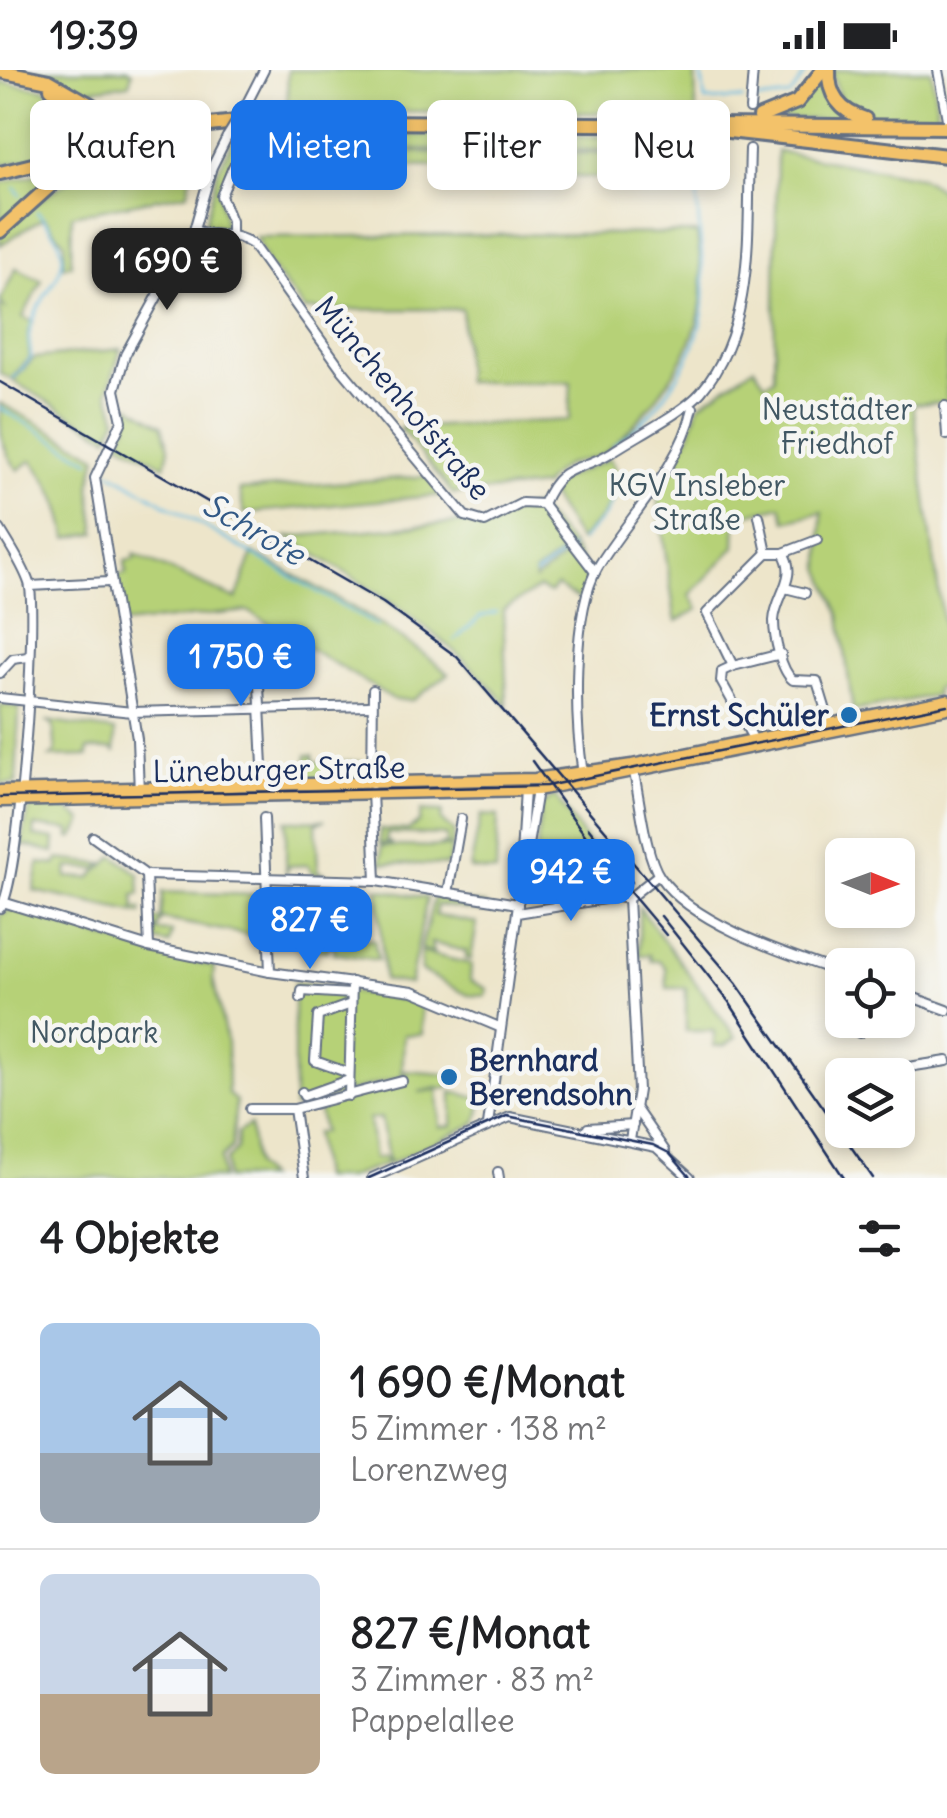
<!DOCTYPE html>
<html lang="de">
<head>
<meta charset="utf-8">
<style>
	body { margin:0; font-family:Delius,sans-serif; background:#f2f2f2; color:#202124; height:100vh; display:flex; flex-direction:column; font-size:38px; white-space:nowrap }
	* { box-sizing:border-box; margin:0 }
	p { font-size:32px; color:#757577 }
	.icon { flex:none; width:55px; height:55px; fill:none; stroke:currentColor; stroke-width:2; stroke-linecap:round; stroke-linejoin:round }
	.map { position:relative; height:1108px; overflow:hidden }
	.drawer { display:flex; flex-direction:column; background:#fff; flex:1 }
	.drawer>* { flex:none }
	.guide { position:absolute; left:30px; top:30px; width:888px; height:90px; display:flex; gap:20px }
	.needle { width:65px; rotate:91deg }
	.tools { position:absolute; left:825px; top:768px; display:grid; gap:20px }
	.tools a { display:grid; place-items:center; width:90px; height:90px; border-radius:15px; background:#fff; box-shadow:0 5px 15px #0003; font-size:50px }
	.price { position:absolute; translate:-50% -85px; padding:0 22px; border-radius:20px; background:#1a73e8; color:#fff; font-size:32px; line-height:65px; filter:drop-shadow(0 2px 5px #0008) }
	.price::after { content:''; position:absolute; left:50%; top:60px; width:30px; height:22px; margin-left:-15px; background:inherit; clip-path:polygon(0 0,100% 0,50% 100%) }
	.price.current { background:#222; color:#fff }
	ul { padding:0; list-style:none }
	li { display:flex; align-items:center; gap:30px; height:250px; padding:0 40px }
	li+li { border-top:2px solid #e0e0e0 }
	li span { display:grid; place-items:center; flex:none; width:280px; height:200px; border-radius:15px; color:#555 }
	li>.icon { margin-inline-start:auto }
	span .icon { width:120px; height:120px; fill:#fffc; stroke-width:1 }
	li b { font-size:42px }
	h2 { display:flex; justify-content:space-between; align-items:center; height:120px; padding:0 40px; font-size:42px }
	.chip { padding:0 35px; border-radius:15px; background:#fff; box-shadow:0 5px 15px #0003; font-size:35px; line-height:90px }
	.chip.current { background:#1a73e8; color:#fff }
	.status { display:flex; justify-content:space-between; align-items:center; height:70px; padding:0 50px; background:#fff; direction:ltr }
	.status svg { height:28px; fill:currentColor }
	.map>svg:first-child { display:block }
	.green { fill:#b6d177; stroke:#68806a; stroke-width:2.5 }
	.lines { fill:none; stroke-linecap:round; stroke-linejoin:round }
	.stream { stroke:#66bce3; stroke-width:2.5 }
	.minor-casing { stroke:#646f84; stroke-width:12 }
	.major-casing { stroke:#646f84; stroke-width:15 }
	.highway-casing { stroke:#646f84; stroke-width:18 }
	.minor { stroke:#fff; stroke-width:8 }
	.major { stroke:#f3c26a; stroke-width:10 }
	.highway { stroke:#f3c26a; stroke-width:12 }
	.tram { stroke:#1b2f5e; stroke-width:2.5 }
	.rail { stroke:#1b2f5e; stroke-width:2.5 }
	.minor-bridge-casing { stroke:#646f84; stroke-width:12; stroke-linecap:butt }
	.minor-bridge { stroke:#fff; stroke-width:8 }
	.poi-dot { fill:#1f6fb2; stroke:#f6f6f2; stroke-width:4 }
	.labels { text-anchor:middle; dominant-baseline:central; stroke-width:9; stroke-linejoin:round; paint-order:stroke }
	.street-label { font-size:30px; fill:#1b2f5e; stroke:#f6f6f2 }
	.park-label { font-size:30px; fill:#425864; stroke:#f6f6f2 }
	.poi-label { font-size:30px; font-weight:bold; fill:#1b2f5e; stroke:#f6f6f2; text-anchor:end }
	.water-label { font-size:32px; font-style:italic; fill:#325986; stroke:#f6f6f2 }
</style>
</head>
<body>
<div class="status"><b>19:39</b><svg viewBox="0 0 49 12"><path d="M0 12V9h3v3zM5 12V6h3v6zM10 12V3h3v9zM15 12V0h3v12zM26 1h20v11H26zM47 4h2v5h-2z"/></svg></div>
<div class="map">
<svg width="947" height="1108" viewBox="0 0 947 1108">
	<rect width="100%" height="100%" fill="#f6f6f2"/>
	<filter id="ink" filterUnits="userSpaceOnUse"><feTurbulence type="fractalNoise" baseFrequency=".01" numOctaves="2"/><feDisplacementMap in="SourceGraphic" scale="20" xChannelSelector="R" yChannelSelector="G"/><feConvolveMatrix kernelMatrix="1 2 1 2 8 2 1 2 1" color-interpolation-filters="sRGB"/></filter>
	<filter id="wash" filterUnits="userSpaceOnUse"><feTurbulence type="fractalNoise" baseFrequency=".0048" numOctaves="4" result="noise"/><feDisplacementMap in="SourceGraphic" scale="40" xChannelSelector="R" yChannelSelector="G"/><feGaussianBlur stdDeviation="2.25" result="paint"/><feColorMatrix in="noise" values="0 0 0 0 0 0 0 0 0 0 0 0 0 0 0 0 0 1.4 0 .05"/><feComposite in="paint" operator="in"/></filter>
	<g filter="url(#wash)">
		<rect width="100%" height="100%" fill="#ede5ca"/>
		<g class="green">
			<path d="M20,0H127L132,3L129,14L92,19C115,47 152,46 185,46L186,53L128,49Z"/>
			<path d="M288,0H695L696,44L287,40Z"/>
			<path d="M826,0V15L861,50L764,49L784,42Z"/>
			<path d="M831,0H931L939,50L872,47L842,34Z"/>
			<path d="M0,12L45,19L63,37L61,68L35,88L0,96Z"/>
			<path d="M62,23L151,61L55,87L61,80Z"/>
			<path d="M269,63L251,73L219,124L226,158L208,159L205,154L218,100L235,66Z"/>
			<path d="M295,64L698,67L696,81L252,78Z"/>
			<path d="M164,77L165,82L185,81L192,94L188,123L72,145L71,195L63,196L65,173L44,148L0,175V164C64,108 80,98 164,77Z"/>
			<path d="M254,81L696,84L692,114L628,108L472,105L471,97L254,96Z"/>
			<path d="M777,81L920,107L939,119L947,131V332L913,334L947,582V612L935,619L936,625L853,641L840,545L821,498L822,442L786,451L781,436L736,447L735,477L690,525L698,539L677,551L675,547L656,418L689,367L699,335L754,297L765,313L774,308Z"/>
			<path d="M65,98V99L0,155V113Z"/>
			<path d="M697,163C699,183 703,204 702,225C699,283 649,343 608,380C589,397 566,382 544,416L453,424L400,358L569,350L571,312H465L462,239L305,240L268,194L256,167Z"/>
			<path d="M16,198L42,210L23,247L33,252L28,264L30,287L11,309L0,303V236L5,238L0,231Z"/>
			<path d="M121,279L108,321L117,349L108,367L13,311L34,288Z"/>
			<path d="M0,333L97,386L90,416L96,463L67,468C62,434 53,417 32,390L18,400C0,378 0,361 0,333Z"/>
			<path d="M131,336L162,355L169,378L165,396L119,372L127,354L126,338Z"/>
			<path d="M610,389L622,412L603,445L579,471L550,425L559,410Z"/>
			<path d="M429,406L444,425L244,443L239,420Z"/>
			<path d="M535,436L572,475L535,503V510L574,479L590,507L584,532L556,516L550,523L539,518L503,540L507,635C442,559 371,518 287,467L463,452L488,455L523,438Z"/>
			<path d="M253,483C321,520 390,554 449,604L413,630H395L248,541L124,554L116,506L126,504L125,491L134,489V484L236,529Z"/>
			<path d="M0,635L19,637L16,714L0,713Z"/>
			<path d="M46,651L115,661V683L113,679H88V686L50,687L56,682L53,655Z"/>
			<path d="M307,685H313L314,692H362V708L279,710L270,702V694H277L278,702H306Z"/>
			<path d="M555,726L597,786C579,803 559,813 534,810L541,735Z"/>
			<path d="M65,737L83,751L74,767L70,768V760L35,756L34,766L55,769L54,782L23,775L21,778L29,738Z"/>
			<path d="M421,741L442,742L441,751L454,761L452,776H439L446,773V765L387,763L386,771L393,774H380V759L408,760L419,752Z"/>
			<path d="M481,745L498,746L496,802L470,799Z"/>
			<path d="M325,750L316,753L318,801L326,804H314L308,795L289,796L286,803V751Z"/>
			<path d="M382,776L451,777L448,795L381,793Z"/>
			<path d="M114,786L139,804L140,824L134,825L135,839H141V844L34,821L39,793L56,795L58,789L103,794L98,799L68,797L67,807L90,808Z"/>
			<path d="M378,819L427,828L410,914L384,910Z"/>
			<path d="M163,822L261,825V839L253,841L254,866L162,849L156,861L172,862L169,874L155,871L153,849H161Z"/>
			<path d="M289,824H318L320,867L328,868L327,881L293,874Z"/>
			<path d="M330,824L356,825V869L374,870L378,890L334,883L335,877L329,875Z"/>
			<path d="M434,827L486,835L485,842L437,835L435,845L477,853L471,889L466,888V881L431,873L433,883L421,879Z"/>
			<path d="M639,837L736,967L726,975L714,976V961H686V918H667L666,898L660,891H651L650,885H639Z"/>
			<path d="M12,839L161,885L214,896L213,909L227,973L228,1024L236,1031L232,1078L221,1088L222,1108H0V844Z"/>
			<path d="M421,882L471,894L470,910L487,919L486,926L468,925L421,901Z"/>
			<path d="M294,913L421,932L422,964L404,965L402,1007L294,1037Z"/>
			<path d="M405,1001L444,1004L449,1009V1018L419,1022L438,1018L440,1057L452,1056V1022L484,1029L476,1053L389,1094L381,1048L369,1049L374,1089L385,1087L387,1094L347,1108H321L315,1063L323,1062L318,1036L407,1013Z"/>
			<path d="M250,1055L255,1096L267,1108H226V1091L237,1079L238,1062Z"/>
		</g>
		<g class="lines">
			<g class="stream">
				<path d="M701,0L705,31L743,29"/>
				<path d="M756,30L790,26L808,0"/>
				<path d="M15,118L21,126"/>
				<path d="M13,309L31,288C31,281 28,271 29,264C41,207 93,199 37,142"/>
				<path d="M0,338L90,391"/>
				<path d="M614,375C659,344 706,279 704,221C703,171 690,119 703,69"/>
				<path d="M108,401L377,556"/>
				<path d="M581,471L605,445L623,411"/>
				<path d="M536,505L571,478"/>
				<path d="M454,571L480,547L497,542"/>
			</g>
		</g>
	</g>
	<g filter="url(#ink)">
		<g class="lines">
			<g class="minor-casing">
				<g id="minor">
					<path d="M938,0L947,49"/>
					<path d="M750,39L753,0"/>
					<path d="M243,41L264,0"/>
					<path d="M194,160C216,168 233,161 252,174L343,301L465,446L485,452L522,433L543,434L595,502"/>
					<path d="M231,163V151L221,126L233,97L247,79"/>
					<path d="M945,336L947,365"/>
					<path d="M543,434C561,391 579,403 612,382C636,366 684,342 701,322C756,257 747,158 750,79"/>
					<path d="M759,446L767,483"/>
					<path d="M0,459C10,476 23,495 29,513C38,544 19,821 0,838"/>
					<path d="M783,483L817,470"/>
					<path d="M30,516L109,512"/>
					<path d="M785,518L805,523"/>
					<path d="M257,575L264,716"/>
					<path d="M733,596L781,584"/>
					<path d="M0,603L13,589L28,587"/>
					<path d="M0,628L132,642L369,636"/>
					<path d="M755,672L721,611L722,601L733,596L707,543L767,483H783C799,507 775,526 774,551C774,567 781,601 793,610L817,611L830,654"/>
					<path d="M634,703C640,730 645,785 660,807C693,855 790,885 842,903"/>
					<path d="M583,704C575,652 571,542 598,497C629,446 680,398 693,338"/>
					<path d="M372,714L373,620"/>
					<path d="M372,722L376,811"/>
					<path d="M139,723L137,669L95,408L122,351L115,320L125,285L194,160L212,97L227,67"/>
					<path d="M264,748L270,902"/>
					<path d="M93,767L146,805"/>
					<path d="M146,805L376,811L518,834"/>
					<path d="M146,805L149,877"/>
					<path d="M448,823L461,749"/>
					<path d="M628,829L638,1020L630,1070"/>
					<path d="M519,830L537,720"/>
					<path d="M6,833L149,877L270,902L413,921L499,957"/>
					<path d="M517,843L617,827L628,829L658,805"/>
					<path d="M898,922L947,940"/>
					<path d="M301,928L302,921L351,924"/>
					<path d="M858,950L859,963"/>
					<path d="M349,1003L315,991L318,946L351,934"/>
					<path d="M870,1003L947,991"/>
					<path d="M302,1022L304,1026L349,1010"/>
					<path d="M349,1026L352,912"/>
					<path d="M250,1039H294L402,1011"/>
					<path d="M294,1039L304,1108"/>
					<path d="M636,1039L665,1081"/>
					<path d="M488,1055L518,834L525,719"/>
					<path d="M588,1058L633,1055"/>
					<path d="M498,1102L499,1108"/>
					<path d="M372,1108L510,1047L656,1077L690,1108"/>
				</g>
			</g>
			<g class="major-casing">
				<g id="major">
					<path d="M0,721L535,709L632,695L947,630"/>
					<path d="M0,731L537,720L947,638"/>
				</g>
			</g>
			<g class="highway-casing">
				<g id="highway">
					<path d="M829,0C828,26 840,41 865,49"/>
					<path d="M0,1L49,11L117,50L165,58"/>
					<path d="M760,47L797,32L823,0"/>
					<path d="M711,59L947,86"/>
					<path d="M247,79L276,63L329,57"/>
					<path d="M39,90C69,75 80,40 51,18"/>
					<path d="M0,103L182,58L245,51L947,57"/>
					<path d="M0,161L60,107L111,83"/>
				</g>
			</g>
			<use href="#minor" class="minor"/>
			<use href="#major" class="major"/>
			<use href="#highway" class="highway"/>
			<g class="tram">
				<path d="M0,727L546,716L947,635"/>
				<path d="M369,1108L507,1046L653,1075L669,1083L691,1108"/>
			</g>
			<g class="rail">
				<path d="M0,312L383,533L457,587L736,913L873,1108"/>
				<path d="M532,691L590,772"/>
				<path d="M588,757L632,812"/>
				<path d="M618,808L666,865"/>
				<path d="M661,846L729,932L844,1108"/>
			</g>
			<g class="minor-bridge-casing">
				<path id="minor-bridge" d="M227,67L243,41"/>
			</g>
			<use href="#minor-bridge" class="minor-bridge"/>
		</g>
	</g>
	<g class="poi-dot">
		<circle cx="849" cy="645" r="10"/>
		<circle cx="449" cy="1007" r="10"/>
	</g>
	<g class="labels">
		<g class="street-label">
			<text transform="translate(403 328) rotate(50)">Münchenhofstraße</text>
			<text transform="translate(279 699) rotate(-1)">Lüneburger Straße</text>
		</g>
		<g class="park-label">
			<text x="837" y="339">Neustädter<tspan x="837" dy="34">Friedhof</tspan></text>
			<text x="697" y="415">KGV Insleber<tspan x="697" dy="34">Straße</tspan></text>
			<text x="94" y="962">Nordpark</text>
		</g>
		<g class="poi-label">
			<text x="829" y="645">Ernst Schüler</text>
			<text x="469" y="990" text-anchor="start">Bernhard<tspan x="469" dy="34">Berendsohn</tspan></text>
		</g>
		<g class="water-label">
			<text transform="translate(254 459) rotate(30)">Schrote</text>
		</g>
	</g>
</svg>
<div class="tools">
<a><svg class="needle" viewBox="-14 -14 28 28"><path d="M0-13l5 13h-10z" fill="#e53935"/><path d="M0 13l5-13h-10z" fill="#757577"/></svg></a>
<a><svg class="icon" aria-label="locate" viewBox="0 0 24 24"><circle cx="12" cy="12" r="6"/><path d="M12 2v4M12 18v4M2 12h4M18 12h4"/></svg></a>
<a><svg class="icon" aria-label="layers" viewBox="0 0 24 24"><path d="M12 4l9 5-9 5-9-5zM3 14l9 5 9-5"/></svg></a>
</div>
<b class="price current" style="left:167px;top:243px">1 690 €</b>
<b class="price" style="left:241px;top:639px">1 750 €</b>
<b class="price" style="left:571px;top:854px">942 €</b>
<b class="price" style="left:310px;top:902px">827 €</b>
<div class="guide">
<a class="chip">Kaufen</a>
<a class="chip current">Mieten</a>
<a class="chip">Filter</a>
<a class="chip">Neu</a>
</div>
</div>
<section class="drawer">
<h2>4 Objekte<svg class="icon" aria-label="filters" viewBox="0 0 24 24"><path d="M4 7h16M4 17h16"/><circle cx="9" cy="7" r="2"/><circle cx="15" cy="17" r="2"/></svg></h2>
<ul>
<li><span style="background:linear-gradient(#a9c7e8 65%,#9aa5b1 0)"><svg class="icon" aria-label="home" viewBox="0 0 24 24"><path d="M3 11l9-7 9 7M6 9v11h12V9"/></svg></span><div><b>1 690 €/Monat</b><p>5 Zimmer · 138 m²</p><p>Lorenzweg</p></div></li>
<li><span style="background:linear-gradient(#c9d6e8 60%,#b9a48a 0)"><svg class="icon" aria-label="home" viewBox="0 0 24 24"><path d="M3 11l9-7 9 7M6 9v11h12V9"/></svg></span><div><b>827 €/Monat</b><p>3 Zimmer · 83 m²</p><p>Pappelallee</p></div></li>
</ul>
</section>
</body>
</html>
